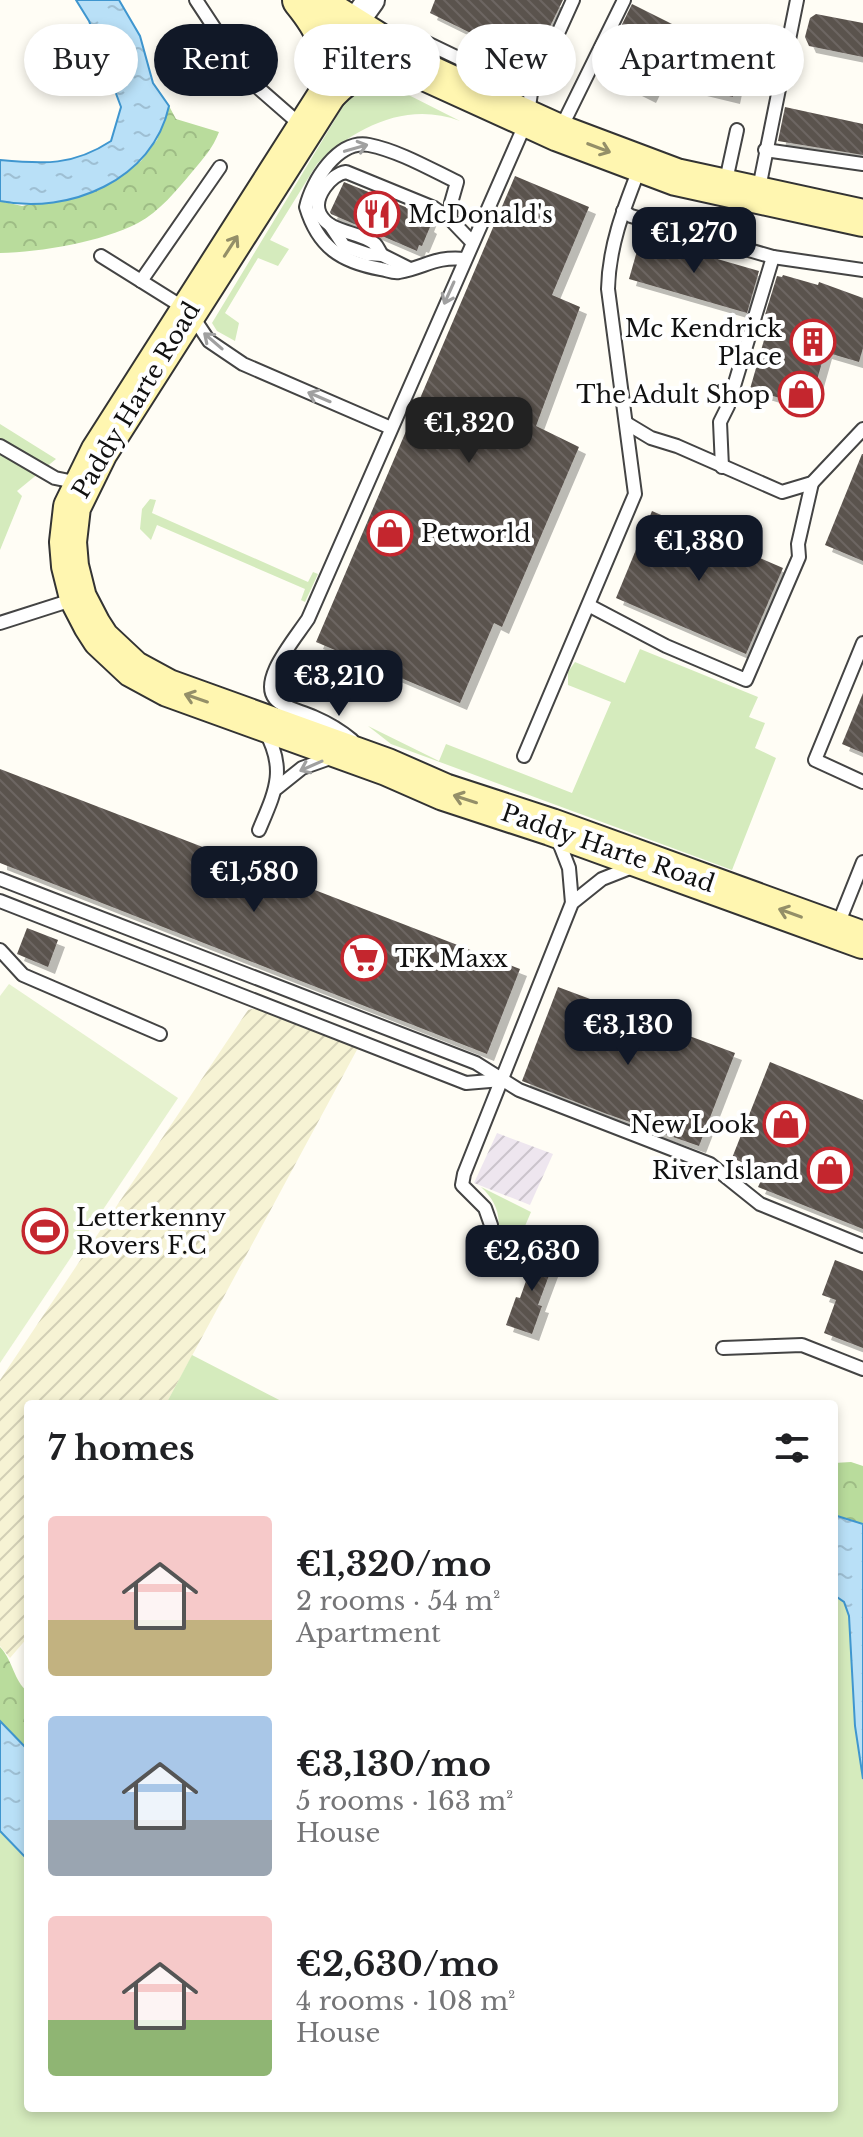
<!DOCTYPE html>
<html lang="en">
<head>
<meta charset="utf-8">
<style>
	body { margin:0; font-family:"Libre Baskerville",serif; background:#f6f6f6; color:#202124; height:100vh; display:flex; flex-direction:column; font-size:30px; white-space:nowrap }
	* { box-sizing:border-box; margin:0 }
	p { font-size:26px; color:#757577 }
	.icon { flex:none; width:44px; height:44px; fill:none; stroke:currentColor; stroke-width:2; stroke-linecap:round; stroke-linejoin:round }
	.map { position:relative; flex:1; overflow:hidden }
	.side { position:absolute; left:24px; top:1400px; width:814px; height:712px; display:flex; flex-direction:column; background:#fff; border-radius:8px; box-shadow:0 4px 12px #0003 }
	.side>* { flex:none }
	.banner { position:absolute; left:24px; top:24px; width:816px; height:72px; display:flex; gap:16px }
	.price { position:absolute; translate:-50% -68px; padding:0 18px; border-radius:16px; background:#111827; color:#fff; font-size:26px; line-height:52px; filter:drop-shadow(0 2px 4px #0008) }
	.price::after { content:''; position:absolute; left:50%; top:48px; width:24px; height:18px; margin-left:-12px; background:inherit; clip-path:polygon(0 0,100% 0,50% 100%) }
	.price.active { background:#222; color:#fff }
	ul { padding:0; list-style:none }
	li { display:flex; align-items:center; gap:24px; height:200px; padding:0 24px }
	li span { display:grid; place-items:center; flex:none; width:224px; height:160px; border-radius:8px; color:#555 }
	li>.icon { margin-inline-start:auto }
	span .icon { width:96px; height:96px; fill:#fffc; stroke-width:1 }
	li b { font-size:34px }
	h2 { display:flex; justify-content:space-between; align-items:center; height:96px; padding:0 24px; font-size:34px }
	.tag { padding:0 28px; border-radius:36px; background:#fff; box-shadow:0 4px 12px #0003; font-size:28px; line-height:72px }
	.tag.active { background:#111827; color:#fff }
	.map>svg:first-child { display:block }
	.industrial { fill:url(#industrial-furrows) }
	.farmland { fill:url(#farmland-furrows) }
	.grass { fill:#d5ebbd }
	.forest { fill:url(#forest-crowns) }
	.pitch { fill:#e6f2cf }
	.water { fill:url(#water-ripples); stroke:#3f96cf; stroke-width:2 }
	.building { fill:url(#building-back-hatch); filter:url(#shadow) }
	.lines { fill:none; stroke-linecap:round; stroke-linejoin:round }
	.service-casing { stroke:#444; stroke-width:16 }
	.minor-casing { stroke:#444; stroke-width:30 }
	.secondary-casing { stroke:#333; stroke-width:40 }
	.service { stroke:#fff; stroke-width:12 }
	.minor { stroke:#fff; stroke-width:26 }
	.secondary { stroke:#fff6b0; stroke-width:36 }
	.oneway { stroke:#a0a0a0 }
	.oneway2 { stroke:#948f68 }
	.labels { text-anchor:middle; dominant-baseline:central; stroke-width:8; stroke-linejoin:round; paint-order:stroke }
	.poi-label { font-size:24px; fill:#111; stroke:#fff; text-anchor:start }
	.street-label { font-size:24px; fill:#111; stroke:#fff }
</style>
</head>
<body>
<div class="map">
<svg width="863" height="2137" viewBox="0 0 863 2137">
	<defs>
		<pattern id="industrial-furrows" width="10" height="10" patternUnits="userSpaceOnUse" patternTransform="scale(2)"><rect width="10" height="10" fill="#eee6ef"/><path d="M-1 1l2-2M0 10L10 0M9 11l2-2" fill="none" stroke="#cbc4cc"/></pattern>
		<pattern id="farmland-furrows" width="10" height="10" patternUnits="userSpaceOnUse" patternTransform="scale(2)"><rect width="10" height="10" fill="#f6f3d4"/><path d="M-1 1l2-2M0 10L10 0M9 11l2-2" fill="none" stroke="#d2cfb5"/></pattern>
		<pattern id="forest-crowns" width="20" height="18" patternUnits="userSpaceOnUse" patternTransform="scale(2)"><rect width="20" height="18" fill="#b9dc9c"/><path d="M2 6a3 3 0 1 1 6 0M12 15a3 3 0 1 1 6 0" fill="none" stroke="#9ebc85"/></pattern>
		<pattern id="water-ripples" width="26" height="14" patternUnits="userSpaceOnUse" patternTransform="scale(2)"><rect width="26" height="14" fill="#b9e0f7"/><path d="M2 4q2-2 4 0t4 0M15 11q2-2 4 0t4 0" fill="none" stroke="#9ebfd3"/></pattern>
		<pattern id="building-back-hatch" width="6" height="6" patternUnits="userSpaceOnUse" patternTransform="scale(2)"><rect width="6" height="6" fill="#5a524d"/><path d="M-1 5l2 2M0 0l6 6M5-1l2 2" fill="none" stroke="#6d6662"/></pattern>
		<filter id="shadow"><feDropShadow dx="7" dy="7" stdDeviation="0" flood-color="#0004"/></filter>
	</defs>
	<rect width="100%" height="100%" fill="#fffdf5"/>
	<path class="industrial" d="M497,1133L553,1154L530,1205L474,1183Z"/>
	<path class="farmland" d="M264,1006L359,1046L166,1404H28V1637L10,1658L0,1646V1380L248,1010Z"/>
	<g class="grass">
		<path d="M381,81L460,121C407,101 355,127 317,164L270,240L289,249L278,266L258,258L225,313L239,323L235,341L217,331L212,323L345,103L356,89Z"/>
		<path d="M0,424L56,459L17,491L22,496L0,550Z"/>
		<path d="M150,499L156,500L152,513L308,582L313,572L318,574L305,602L301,600L305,589L157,525L151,540L140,529L142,509Z"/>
		<path d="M640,649L758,697L749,717L765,723L755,748L776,758L732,870L391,744L368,726L439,761L446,744L572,793L611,702L568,685V672L575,662L625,683Z"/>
		<path d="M481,1187L531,1212L519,1240L498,1231C501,1213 494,1199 481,1187Z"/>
		<path d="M192,1355L287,1404H166Z"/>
		<path d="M834,1595L844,1602L849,1616L855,1726L863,1779V2137H0V1831L28,1860V2108H834Z"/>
	</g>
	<g class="forest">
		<path d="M169,106L176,119L219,132C213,148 203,159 192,172C176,191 160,211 138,223C101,242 42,252 0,253V201L22,206L99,190L141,161L157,140Z"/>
		<path d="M851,1462L863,1466V1524L834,1515V1463Z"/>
		<path d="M0,1647C14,1662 13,1680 28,1692V1750L0,1721Z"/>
	</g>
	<path class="pitch" d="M9,984L178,1098L0,1363V996Z"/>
	<g class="water">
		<path d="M76,0H119L140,36L153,83L169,106C153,180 69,215 0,201V160C44,164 73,166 111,141L121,107L89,21Z"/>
		<path d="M834,1515L863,1524V1779L855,1726L849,1616L844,1602L834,1595Z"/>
		<path d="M0,1721L28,1750V1860L0,1831Z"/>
	</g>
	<g class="building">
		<path d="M435,0H563L532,63L430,13Z"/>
		<path d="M632,4L682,29L649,96L599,71Z"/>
		<path d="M816,14L863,23V57L809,46L805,37L810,18Z"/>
		<path d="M706,65L738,73L733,97L700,89Z"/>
		<path d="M785,107L863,124V155L778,141Z"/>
		<path d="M515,176L589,207L552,295L580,307L536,426L579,447L502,627L494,623L460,703L316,642Z"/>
		<path d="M344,182L430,217L427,225L430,227L422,246L419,245L417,251L331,214L330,212Z"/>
		<path d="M641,237L759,271L747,313L629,279Z"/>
		<path d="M783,275L818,285L819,282L863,298V348L859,362L825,352L815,387L812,386L806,406L750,389L770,319L764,318L777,276L782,277Z"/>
		<path d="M862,454H863V561L825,545Z"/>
		<path d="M652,511L783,568L746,654L616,598Z"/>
		<path d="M863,693V753L842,744Z"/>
		<path d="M0,769L520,969L487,1054L0,863Z"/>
		<path d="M27,928L58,940L48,967L17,954Z"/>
		<path d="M558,987L735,1053L699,1146L607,1114L522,1081Z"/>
		<path d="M770,1062L863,1100V1229L758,1187L765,1172L732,1158Z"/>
		<path d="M538,1247L557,1254L538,1305L542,1306L532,1334L506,1325L516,1297L520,1298Z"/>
		<path d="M835,1260L863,1271V1348L824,1333L836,1300L822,1295Z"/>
	</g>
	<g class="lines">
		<g class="service-casing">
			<g id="service">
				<path d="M196,0L248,79L303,127"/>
				<path d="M531,93L573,0"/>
				<path d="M560,130L624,0"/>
				<path d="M765,150L863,164"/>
				<path d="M725,185L737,130"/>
				<path d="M758,193L797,0"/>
				<path d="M623,211L631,216L773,257L863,270"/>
				<path d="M450,219L451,203L457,182C430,169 399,151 369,145C338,139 312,181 306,207C318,247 341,262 381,269C388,270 392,273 399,272C426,267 435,256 465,259"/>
				<path d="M330,225L344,246L367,254L382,255L410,269"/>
				<path d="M382,255C379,251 378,247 375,244C360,231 330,234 320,214C312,198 331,174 346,172L434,208L450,219L472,242"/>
				<path d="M101,256L189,311L209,341L243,364L391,428"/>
				<path d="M141,281L220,167"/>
				<path d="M626,423L651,438L677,446L782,492L812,483L863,429"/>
				<path d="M0,446L55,478L79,483"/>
				<path d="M722,467L720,422L728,406L773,257"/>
				<path d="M590,606L666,646L746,680L799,557L798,544L812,483"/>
				<path d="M0,623L75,599"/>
				<path d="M863,643L815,760L863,782"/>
				<path d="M352,740C340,730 328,723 314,717C288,706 259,705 276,668C284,651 297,635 308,619L527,120L531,93L427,43L407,59"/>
				<path d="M524,756L635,494L608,289C609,245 624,208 640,167"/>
				<path d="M277,788L302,768L333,757"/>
				<path d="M259,830C275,792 287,770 265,731"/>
				<path d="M557,837L569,868L572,903"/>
				<path d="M0,879L476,1063L519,1090L710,1164L760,1204L863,1246"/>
				<path d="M0,901L466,1083L502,1080"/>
				<path d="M837,927L863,862"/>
				<path d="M0,950L23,975L160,1034"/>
				<path d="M491,1225L485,1208L462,1185L464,1174L572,903L602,879L635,866"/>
				<path d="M723,1348L802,1345L863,1369"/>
			</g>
		</g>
		<g class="minor-casing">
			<path id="minor" d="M353,25L371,0"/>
		</g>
		<g class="secondary-casing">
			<g id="secondary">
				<path d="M301,0C331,37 329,46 328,93L99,452L72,507L68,542L70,566L78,598L92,625L101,639L133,669L168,688L387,767L444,792L551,827L863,940"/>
				<path d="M312,0L376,40L403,62L559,133L676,177L863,218"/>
				<path d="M328,93C353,67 368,64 403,62"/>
			</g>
		</g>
		<use href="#service" class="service"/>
		<use href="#minor" class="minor"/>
		<use href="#secondary" class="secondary"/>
	</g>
	<defs><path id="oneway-shaft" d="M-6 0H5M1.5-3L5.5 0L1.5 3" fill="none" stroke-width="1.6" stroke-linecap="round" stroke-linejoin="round" transform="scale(2)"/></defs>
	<g class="oneway">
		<use href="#oneway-shaft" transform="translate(356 148) rotate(-16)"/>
		<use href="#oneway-shaft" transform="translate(449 293) rotate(114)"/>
		<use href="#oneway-shaft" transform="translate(213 341) rotate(-139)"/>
		<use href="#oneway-shaft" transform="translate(319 397) rotate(-157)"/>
		<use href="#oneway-shaft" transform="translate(311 766) rotate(156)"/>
	</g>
	<g class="oneway2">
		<use href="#oneway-shaft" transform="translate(599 148) rotate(21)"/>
		<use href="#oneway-shaft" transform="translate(231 246) rotate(-57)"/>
		<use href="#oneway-shaft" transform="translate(196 698) rotate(-161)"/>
		<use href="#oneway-shaft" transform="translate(465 799) rotate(-162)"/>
		<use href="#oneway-shaft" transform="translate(790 913) rotate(-160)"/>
	</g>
	<defs>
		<g id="restaurant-ring" transform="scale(2.3)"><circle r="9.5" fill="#fff" stroke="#c4262e" stroke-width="1.5"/><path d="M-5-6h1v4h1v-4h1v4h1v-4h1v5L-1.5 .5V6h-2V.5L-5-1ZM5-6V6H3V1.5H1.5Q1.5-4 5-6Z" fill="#c4262e"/></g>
		<g id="building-ring" transform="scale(2.3)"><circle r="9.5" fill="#fff" stroke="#c4262e" stroke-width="1.5"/><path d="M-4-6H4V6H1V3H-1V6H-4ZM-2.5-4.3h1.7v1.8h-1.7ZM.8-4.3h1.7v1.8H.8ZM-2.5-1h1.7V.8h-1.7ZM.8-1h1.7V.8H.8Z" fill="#c4262e"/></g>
		<g id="shop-ring" transform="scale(2.3)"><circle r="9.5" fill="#fff" stroke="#c4262e" stroke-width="1.5"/><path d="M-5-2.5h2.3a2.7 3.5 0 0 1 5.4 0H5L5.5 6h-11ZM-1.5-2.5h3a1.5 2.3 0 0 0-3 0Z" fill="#c4262e"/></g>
		<g id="supermarket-ring" transform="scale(2.3)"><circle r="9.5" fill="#fff" stroke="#c4262e" stroke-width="1.5"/><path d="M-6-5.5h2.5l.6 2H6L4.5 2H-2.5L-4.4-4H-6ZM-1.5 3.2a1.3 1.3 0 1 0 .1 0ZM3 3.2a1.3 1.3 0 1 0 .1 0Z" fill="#c4262e"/></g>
		<g id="stadium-ring" transform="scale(2.3)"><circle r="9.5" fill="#fff" stroke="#c4262e" stroke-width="1.5"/><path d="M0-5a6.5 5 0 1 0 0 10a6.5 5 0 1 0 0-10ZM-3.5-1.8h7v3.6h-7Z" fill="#c4262e"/></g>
	</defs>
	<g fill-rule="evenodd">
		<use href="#restaurant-ring" x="377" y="214"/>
		<use href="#building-ring" x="813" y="342"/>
		<use href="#shop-ring" x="801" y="394"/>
		<use href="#shop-ring" x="390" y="533"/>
		<use href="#supermarket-ring" x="364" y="958"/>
		<use href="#shop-ring" x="786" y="1124"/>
		<use href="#shop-ring" x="830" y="1170"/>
		<use href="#stadium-ring" x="45" y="1231"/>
	</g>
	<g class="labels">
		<g class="poi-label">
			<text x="408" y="214">McDonald's</text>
			<text x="782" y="328" text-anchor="end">Mc Kendrick<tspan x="782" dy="28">Place</tspan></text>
			<text x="770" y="394" text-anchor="end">The Adult Shop</text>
			<text x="421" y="533">Petworld</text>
			<text x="395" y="958">TK Maxx</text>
			<text x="755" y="1124" text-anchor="end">New Look</text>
			<text x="799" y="1170" text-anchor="end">River Island</text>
			<text x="76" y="1217">Letterkenny<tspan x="76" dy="28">Rovers F.C</tspan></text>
		</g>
		<g class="street-label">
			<text transform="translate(136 400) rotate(-59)">Paddy Harte Road</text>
			<text transform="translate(608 848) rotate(19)">Paddy Harte Road</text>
		</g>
	</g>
</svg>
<b class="price" style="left:694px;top:275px">€1,270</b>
<b class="price active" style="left:469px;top:465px">€1,320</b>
<b class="price" style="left:699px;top:583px">€1,380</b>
<b class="price" style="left:339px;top:718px">€3,210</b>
<b class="price" style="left:254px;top:914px">€1,580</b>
<b class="price" style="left:628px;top:1067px">€3,130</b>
<b class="price" style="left:532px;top:1293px">€2,630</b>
<div class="banner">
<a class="tag">Buy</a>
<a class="tag active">Rent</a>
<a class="tag">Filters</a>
<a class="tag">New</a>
<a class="tag">Apartment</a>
</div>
<section class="side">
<h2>7 homes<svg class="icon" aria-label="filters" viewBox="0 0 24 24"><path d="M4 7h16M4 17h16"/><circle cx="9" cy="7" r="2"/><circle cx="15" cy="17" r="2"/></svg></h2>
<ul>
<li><span style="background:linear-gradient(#f6c9c9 65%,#c2b280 0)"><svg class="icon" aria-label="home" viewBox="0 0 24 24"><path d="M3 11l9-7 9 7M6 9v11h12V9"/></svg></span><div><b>€1,320/mo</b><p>2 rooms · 54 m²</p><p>Apartment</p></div></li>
<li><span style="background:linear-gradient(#a9c7e8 65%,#9aa5b1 0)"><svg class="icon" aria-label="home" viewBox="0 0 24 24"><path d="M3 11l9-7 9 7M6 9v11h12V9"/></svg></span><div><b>€3,130/mo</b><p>5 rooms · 163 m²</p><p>House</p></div></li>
<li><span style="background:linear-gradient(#f6c9c9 65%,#8fb573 0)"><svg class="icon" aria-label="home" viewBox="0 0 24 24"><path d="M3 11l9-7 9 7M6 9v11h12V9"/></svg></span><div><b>€2,630/mo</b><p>4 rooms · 108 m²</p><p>House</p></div></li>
</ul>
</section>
</div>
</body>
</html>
